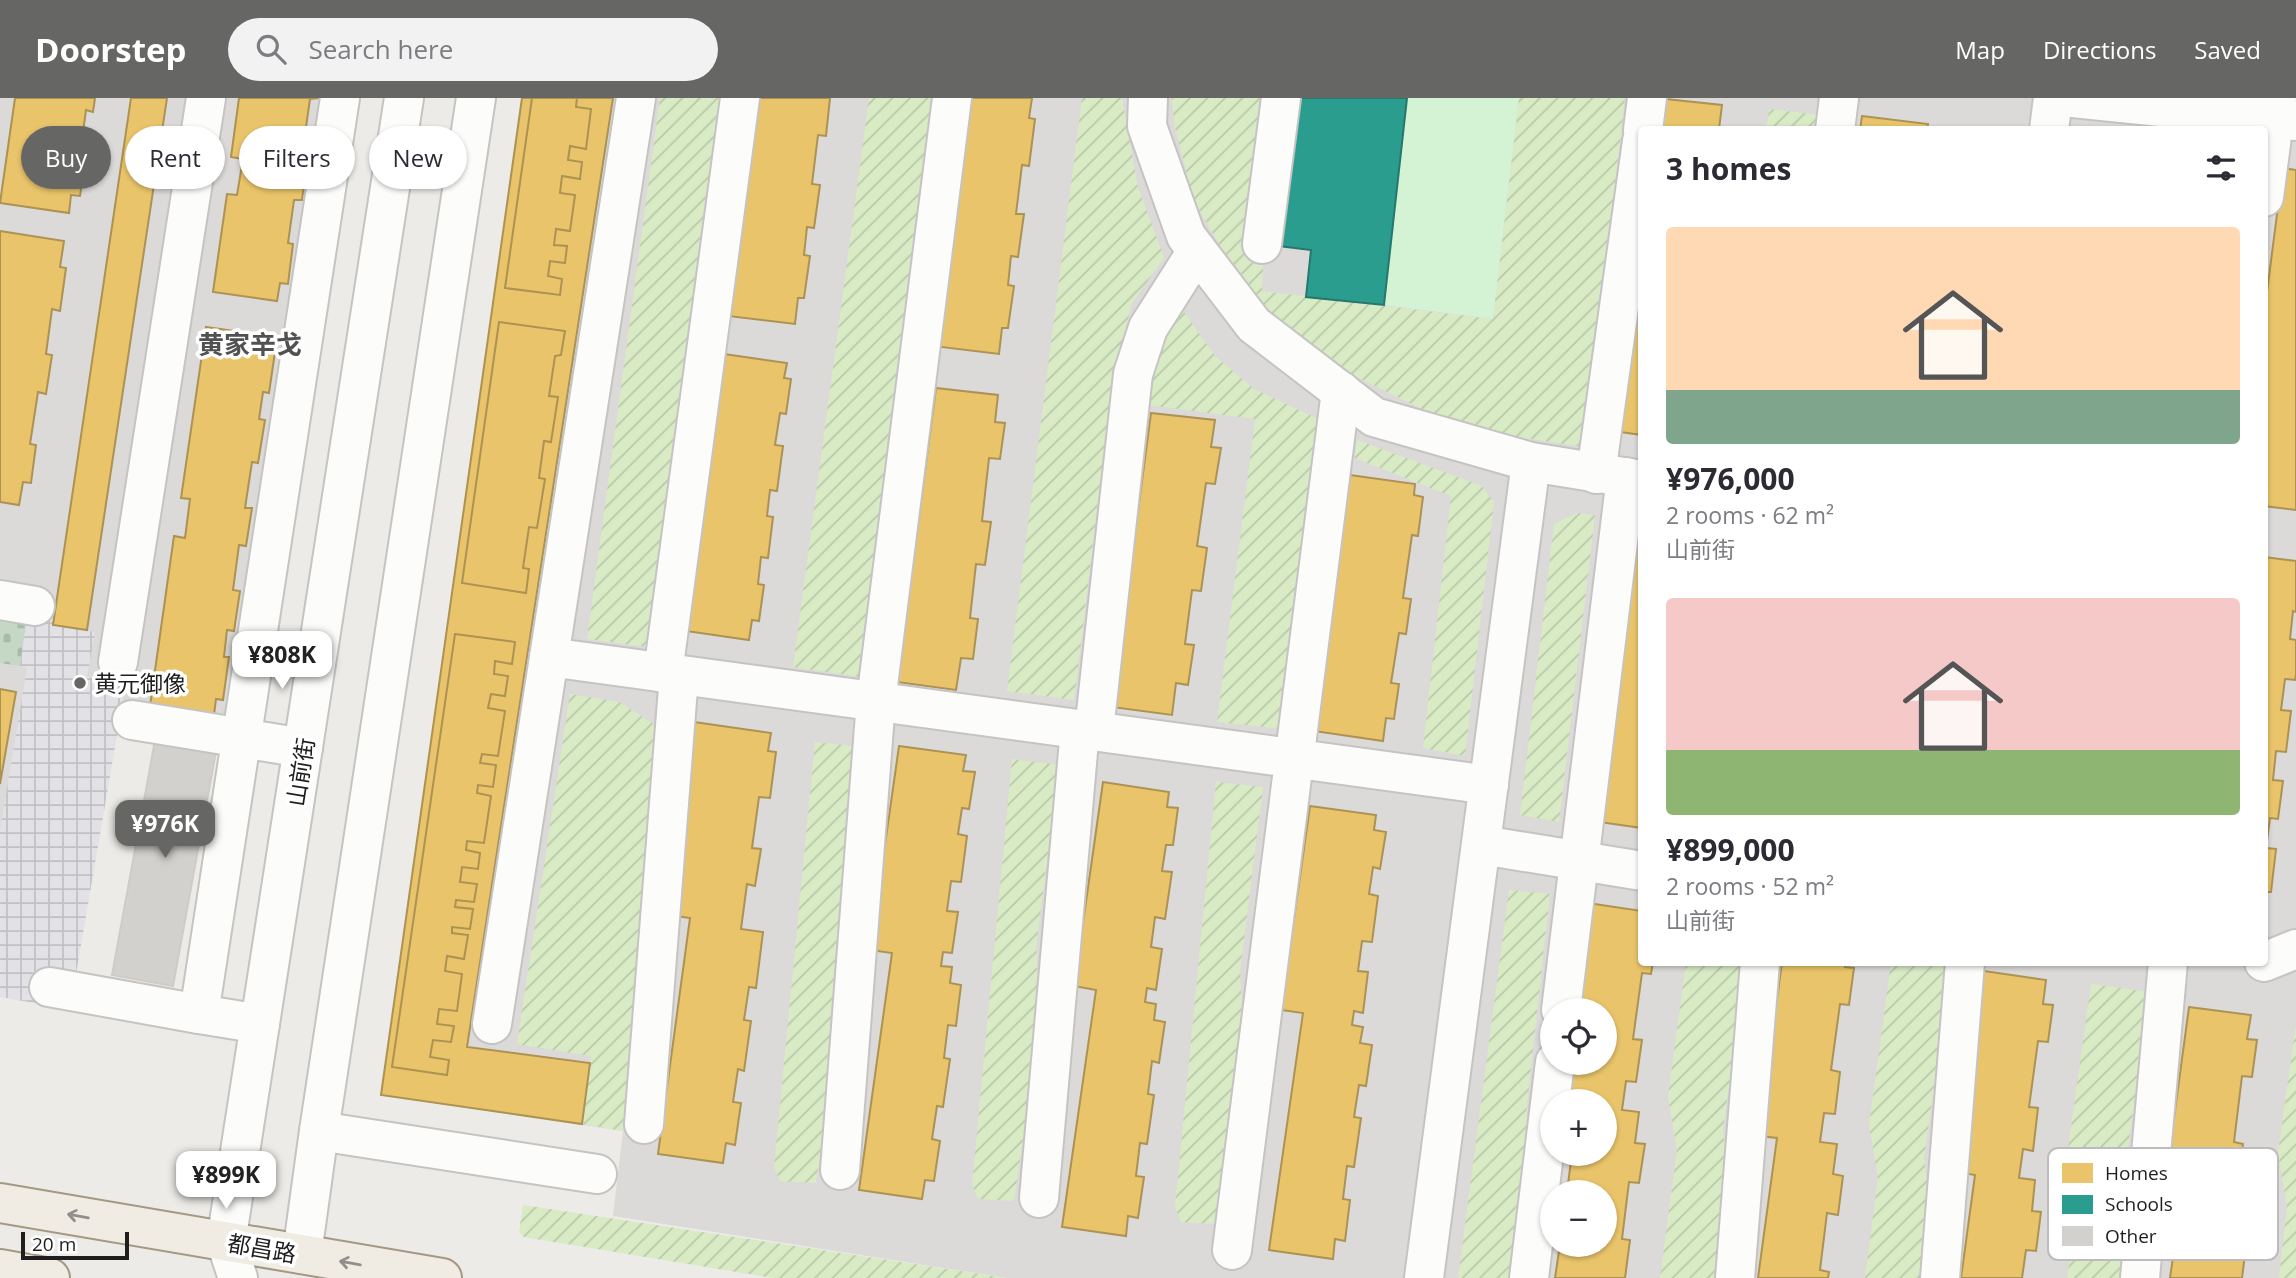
<!DOCTYPE html>
<html lang="en">
<head>
<meta charset="utf-8">
<style>
	body { margin:0; font-family:"Open Sans","Noto Sans SC",sans-serif; background:#f2f2f3; color:#2b2b33; height:100vh; display:flex; flex-direction:column; font-size:26px; white-space:nowrap }
	* { box-sizing:border-box; margin:0 }
	p { font-size:23px; color:#7c7c81 }
	.icon { flex:none; width:38px; height:38px; fill:none; stroke:currentColor; stroke-width:2; stroke-linecap:round; stroke-linejoin:round }
	.map { position:relative; flex:1; overflow:hidden }
	.sheet { position:absolute; left:1638px; top:28px; width:630px; height:840px; display:flex; flex-direction:column; background:#fff; border-radius:7px; box-shadow:0 2px 5px #0004 }
	.sheet>* { flex:none }
	.guide { position:absolute; left:21px; top:28px; width:665px; height:63px; display:flex; gap:14px }
	.controls { position:absolute; left:1540px; top:900px; display:grid; gap:14px }
	.controls a { display:grid; place-items:center; width:77px; height:77px; border-radius:50%; background:#fff; box-shadow:0 2px 5px #0004; font-size:35px }
	.scale { position:absolute; left:21px; bottom:18px; width:108px; box-sizing:border-box; padding-left:7px; border:4px solid #1e1e1e; border-top:0; font-size:19px; line-height:24px; white-space:nowrap; color:#1e1e1e; -webkit-text-stroke:5px #fff; paint-order:stroke }
	.price { position:absolute; translate:-50% -60px; padding:0 16px; border-radius:14px; background:#fff; color:#222; font-size:23px; line-height:46px; filter:drop-shadow(0 2px 4px #0008) }
	.price::after { content:''; position:absolute; left:50%; top:42px; width:21px; height:16px; margin-left:-10px; background:inherit; clip-path:polygon(0 0,100% 0,50% 100%) }
	.price.selected { background:#666664; color:#fff }
	ul { padding:0; list-style:none }
	li { display:grid; align-content:center; gap:14px; height:371px; padding:0 28px }
	li span { display:grid; place-items:center; height:217px; border-radius:7px; color:#555 }
	li>.icon { margin-inline-start:auto }
	span .icon { width:126px; height:126px; fill:#fffc; stroke-width:1 }
	li b { font-size:30px }
	h2 { display:flex; justify-content:space-between; align-items:center; height:84px; padding:0 28px; font-size:30px }
	.chip { padding:0 24px; border-radius:32px; background:#fff; box-shadow:0 2px 5px #0004; font-size:24px; line-height:63px }
	.chip.selected { background:#666664; color:#fff }
	header { display:flex; align-items:center; gap:42px; box-sizing:border-box; height:98px; padding:0 35px; background:#666664; color:#fff }
	header strong { font-size:33px }
	nav { display:flex; gap:38px; margin-inline-start:auto; font-size:24px }
	.search { width:490px; height:63px; background:#f2f2f3; display:flex; align-items:center; gap:18px; box-sizing:border-box; padding:0 24px; border-radius:38px; color:#7c7c81; font-size:26px }
	.map>svg:first-child { display:block }
	.residential { fill:#dbdad8; fill-rule:evenodd }
	.cemetery { fill:url(#cemetery-stones) }
	.park { fill:#d4f3d5 }
	.garden { fill:url(#garden-furrows) }
	.plaza { fill:url(#plaza-grid) }
	.homes { fill:#e9c46a; stroke:#ac9253; stroke-width:2 }
	.schools { fill:#2a9d8f; stroke:#26776d; stroke-width:2 }
	.building { fill:#d3d1ce; stroke:#cfccc8; stroke-width:2 }
	.lines { fill:none; stroke-linecap:round; stroke-linejoin:round }
	.minor-casing { stroke:#c5c4c3; stroke-width:42 }
	.major-casing { stroke:#a39983; stroke-width:42 }
	.minor { stroke:#fcfcfb; stroke-width:38 }
	.major { stroke:#f0ece4; stroke-width:38 }
	.oneway { stroke:#928f8b }
	.poi-dot { fill:#666664; stroke:#fff; stroke-width:2.5 }
	.labels { text-anchor:middle; dominant-baseline:central; stroke-width:7; stroke-linejoin:round; paint-order:stroke }
	.poi-label { font-size:23px; fill:#1e1e1e; stroke:#fff; text-anchor:start }
	.street-label { font-size:23px; fill:#1e1e1e; stroke:#fff }
	.quarter-label { font-size:26px; font-weight:bold; fill:#515151; stroke:#fff }
	.key { fill:#fff; stroke:#bcbcbc; stroke-width:2 }
	.key-label { font-size:19px; fill:#1e1e1e }
</style>
</head>
<body>
<header>
<strong>Doorstep</strong>
<div class="search"><svg class="icon" aria-label="search" viewBox="0 0 24 24"><circle cx="10" cy="10" r="6"/><path d="M15 15l6 6"/></svg>Search here</div>
<nav><a>Map</a><a>Directions</a><a>Saved</a></nav>
</header>
<div class="map">
<svg width="2296" height="1180" viewBox="0 0 2296 1180">
	<defs>
		<pattern id="cemetery-stones" width="16" height="16" patternUnits="userSpaceOnUse" patternTransform="scale(1.75)"><rect width="16" height="16" fill="#c5d8c6"/><path d="M2 7V4a2 2 0 0 1 4 0v3zM10 15v-3a2 2 0 0 1 4 0v3z" fill="#a9b9aa"/></pattern>
		<pattern id="garden-furrows" width="10" height="10" patternUnits="userSpaceOnUse" patternTransform="scale(1.75)"><rect width="10" height="10" fill="#d8ebc5"/><path d="M-1 1l2-2M0 10L10 0M9 11l2-2" fill="none" stroke="#b9c9a9"/></pattern>
		<pattern id="plaza-grid" width="8" height="8" patternUnits="userSpaceOnUse" patternTransform="scale(1.75)"><rect width="8" height="8" fill="#e2e1e6"/><path d="M0 4h8M4 0v8" fill="none" stroke="#c1c1c5"/></pattern>
	</defs>
	<rect width="100%" height="100%" fill="#ecebe7"/>
	<g class="residential">
		<path d="M0,0H324L224,643L119,625L125,585L28,569L0,733Z"/>
		<path d="M522,0H2296V1180H1007L613,1118L623,1033L381,997ZM1642,32H2264V864H1642ZM1552,912H1605V964H1552ZM1552,1003H1605V1055H1552ZM1552,1094H1605V1146H1552Z"/>
	</g>
	<path class="cemetery" d="M0,509L28,513L20,568L0,565Z"/>
	<path class="park" d="M1407,0H1519L1493,221L1384,207Z"/>
	<g class="garden">
		<path d="M660,0H729L656,550L587,541Z"/>
		<path d="M869,0H938L861,579L793,569Z"/>
		<path d="M1082,0H1122L1138,90L1164,159L1131,207L1110,305L1074,602L1007,593Z"/>
		<path d="M1172,0H1270L1262,193L1493,221L1519,0H1625L1585,349L1504,337L1428,314L1320,261L1267,218L1239,179L1194,104L1174,25Z"/>
		<path d="M1769,11L1820,17L1818,31L1766,32Z"/>
		<path d="M1179,207L1215,258L1254,291L1325,324L1283,631L1217,624L1255,321L1141,306L1146,268Z"/>
		<path d="M1357,342L1482,388L1494,404L1465,658L1423,650L1451,398L1355,360Z"/>
		<path d="M1577,415L1595,417L1559,724L1520,717L1554,426Z"/>
		<path d="M570,596L619,604L660,630L623,1033L582,1026L591,958L517,946Z"/>
		<path d="M815,644L862,649L839,832L843,903L816,1085L780,1083L774,1069Z"/>
		<path d="M1012,661L1059,667L1036,850L1040,921L1014,1103L978,1101L972,1087Z"/>
		<path d="M1216,684L1263,689L1240,873L1244,944L1218,1126L1181,1124L1175,1109Z"/>
		<path d="M1509,792L1550,796L1526,1015L1537,1038L1518,1180H1458Z"/>
		<path d="M1686,865H1746L1723,1032L1729,1084L1715,1180H1660L1677,1052L1668,998Z"/>
		<path d="M1891,865H1951L1924,1060L1930,1112L1920,1180H1865L1878,1080L1869,1027Z"/>
		<path d="M2091,886L2150,894L2121,1099L2127,1151L2123,1180H2067L2076,1119L2066,1065Z"/>
		<path d="M2296,926V1180H2279L2287,1109L2278,1055Z"/>
		<path d="M523,1107L1007,1180H773L524,1139L519,1134Z"/>
	</g>
	<path class="plaza" d="M28,513L54,517L53,527L95,534L87,579L126,585L70,911L0,899V733L27,570L20,568Z"/>
	<g class="homes">
		<path d="M15,0H95L93,14L86,12L79,63L85,65L80,98L71,97L69,115L0,105Z"/>
		<path d="M131,0H167L87,532L53,527Z"/>
		<path d="M239,0H319L310,1L301,64H307L302,102H294L288,145L293,146L288,186L280,185L277,203L213,194L227,96L237,97L243,61L231,59Z"/>
		<path d="M522,0H613L467,949L590,965L582,1026L381,997Z"/>
		<path d="M532,0H577L576,9L591,11L586,51L570,48L568,62L582,64L580,81L562,78L560,95L575,97L570,133L556,131L554,147L567,148L565,165L550,163L548,178L562,181L560,197L505,190Z"/>
		<path d="M756,0H830L826,38L818,37L812,86L820,87L814,130L807,129L804,157L810,158L804,200H798L795,226L728,218Z"/>
		<path d="M964,0H1032L1029,20L1035,21L1029,68L1022,67L1016,116H1024L1018,159L1011,158L1008,187L1014,188L1008,230H1002L999,256L933,248Z"/>
		<path d="M1656,0L1722,7L1719,31H1726L1652,32Z"/>
		<path d="M1862,18L1928,26L1927,32H1860Z"/>
		<path d="M2283,70L2296,72V412L2264,408V217Z"/>
		<path d="M1642,112V337L1613,333Z"/>
		<path d="M0,133L64,143L60,169L66,170L60,213L52,211L46,256L52,257L46,296L38,294L30,346L36,347L31,385L23,384L19,407L0,404Z"/>
		<path d="M499,224L565,233L561,257L555,258L549,298L558,299L551,344L544,343L539,380L545,381L537,430L529,429L523,470L529,471L526,495L462,485Z"/>
		<path d="M206,229L271,238L270,253L275,254L269,295L263,294L259,321L265,322L258,365L252,364L245,410H252L246,448L239,447L233,492L240,493L234,533L227,532L224,559H229L223,602L216,601L214,617L150,608L174,438L185,440L190,401L181,400Z"/>
		<path d="M724,256L787,265L784,280L791,281L786,316L780,315L775,347L783,348L777,393L770,392L767,418L773,419L768,460L761,459L758,486L764,487L759,523L752,522L749,542L686,533Z"/>
		<path d="M936,290L998,297L995,324L1005,325L1000,361L989,360L982,423L991,424L985,467L976,466L970,520L978,521L973,561L961,560L956,592L897,584Z"/>
		<path d="M1151,315L1215,322L1211,349L1221,350L1215,386L1206,385L1197,448L1207,450L1201,493L1192,492L1185,546L1194,547L1188,587L1176,585L1172,617L1112,609Z"/>
		<path d="M1350,377L1415,386L1414,397L1423,399L1418,438L1412,437L1403,500L1411,501L1406,536L1399,535L1391,585L1399,586L1394,621L1386,620L1383,643L1314,633Z"/>
		<path d="M1638,430L1642,431V730L1599,724Z"/>
		<path d="M2264,459L2296,463V514L2293,513L2290,541L2296,542V577L2295,582L2285,581L2281,612L2291,613L2286,654L2276,653L2273,682L2283,683L2278,721L2270,720L2266,750L2276,751L2271,794H2264Z"/>
		<path d="M455,536L515,544L512,566L495,563L494,576L508,578L505,598L491,596L488,610L505,613L498,658L482,656L480,665L496,667L493,689L478,687L477,695L491,698L484,745L467,743L466,752L480,755L478,771L462,769L460,784L477,786L474,804L456,802L455,809L473,811L470,831L452,829V835L468,837L464,861L447,858L445,873L462,876L457,913L439,911L437,926L454,928L451,944L433,942L430,959L449,962L447,977L392,969Z"/>
		<path d="M0,591L16,594L0,686Z"/>
		<path d="M694,624L771,635L768,653L776,654L770,700L759,699L752,750L761,751L755,788L747,786L741,831L763,834L756,890L749,889L744,922L751,923L744,973L738,971L733,1004L741,1005L735,1047L726,1045L723,1065L658,1056L690,820L668,817Z"/>
		<path d="M899,648L966,657L963,673L975,674L969,711L962,710L958,736L967,738L961,784L951,783L947,813L958,814L952,855L943,854L941,868L952,869L950,885L961,887L956,928L948,927L944,960L950,961L943,1009L937,1008L932,1041L940,1043L934,1083L925,1082L922,1101L859,1092L892,855L870,852Z"/>
		<path d="M1103,684L1169,694L1167,709L1178,710L1173,747H1166L1162,773L1172,774L1165,821L1155,819L1151,849L1162,851L1156,892L1147,890L1145,904L1156,906L1154,922L1165,924L1159,965L1152,963L1148,996L1154,997L1147,1046L1140,1045L1136,1078L1144,1079L1138,1120L1128,1118L1126,1138L1062,1129L1096,892L1074,888Z"/>
		<path d="M1310,708L1376,717L1374,732L1386,734L1380,771L1373,769L1369,796L1378,798L1372,844L1362,843L1358,873L1368,874L1363,915L1354,913L1352,927L1363,929L1360,945L1372,947L1366,988L1359,987L1354,1019L1361,1020L1354,1069L1347,1068L1343,1101L1350,1102L1345,1143L1335,1141L1333,1161L1269,1152L1303,915L1281,912Z"/>
		<path d="M1588,805L1642,813V864H1653L1651,876L1642,875L1633,941L1642,942L1636,984L1626,983L1622,1012L1639,1014L1635,1045L1645,1046L1639,1085L1629,1084L1622,1141L1630,1142L1625,1180H1555L1560,1146H1605V1094H1567L1572,1055H1605V1003H1561L1566,964H1605V912H1573Z"/>
		<path d="M1782,864H1845V869L1854,870L1849,907L1840,906L1831,972L1840,974L1835,1016L1824,1015L1820,1044L1837,1046L1833,1076L1843,1078L1838,1117L1827,1115L1820,1172L1829,1174L1828,1180H1758L1777,1040L1759,1038Z"/>
		<path d="M1984,873L2046,882L2043,906L2053,907L2048,944L2038,943L2029,1009L2038,1010L2033,1053L2023,1051L2019,1080L2035,1082L2032,1113L2041,1114L2036,1153L2026,1152L2022,1180H1961L1975,1077L1957,1074Z"/>
		<path d="M2189,909L2251,917L2247,941L2257,942L2252,979L2242,978L2234,1044L2243,1046L2237,1088L2227,1086L2223,1115L2240,1117L2236,1148L2246,1149L2242,1180H2170L2180,1111L2162,1109Z"/>
	</g>
	<path class="schools" d="M1289,0H1407L1384,207L1306,199L1311,152L1271,147Z"/>
	<path class="building" d="M156,637L217,648L173,888L112,877Z"/>
	<g class="lines">
		<g class="minor-casing">
			<g id="minor">
				<path d="M476,0L319,1033L597,1076"/>
				<path d="M1148,0L1147,28L1186,138L1254,227L1374,319L1531,364L1642,382"/>
				<path d="M2073,0L2296,23"/>
				<path d="M1643,32L1647,0"/>
				<path d="M1835,32L1839,0"/>
				<path d="M2049,32L2053,0"/>
				<path d="M2264,99L2277,0"/>
				<path d="M1262,146L1281,0"/>
				<path d="M1596,376L1642,43"/>
				<path d="M0,502L35,508"/>
				<path d="M549,559L1489,687"/>
				<path d="M118,564L206,0"/>
				<path d="M663,575L740,0"/>
				<path d="M132,622L303,650"/>
				<path d="M1094,633L1133,276L1148,230L1197,153"/>
				<path d="M1482,747L1642,773"/>
				<path d="M2264,864L2296,851"/>
				<path d="M49,889L199,916"/>
				<path d="M1561,912L1626,379"/>
				<path d="M260,926L199,916L340,0"/>
				<path d="M492,926L636,0"/>
				<path d="M644,1026L679,577"/>
				<path d="M840,1072L876,603L952,0"/>
				<path d="M1039,1100L1080,631"/>
				<path d="M1232,1152L1341,293"/>
				<path d="M302,1156L319,1033"/>
				<path d="M238,1180L226,1144L404,0"/>
				<path d="M1424,1180L1531,364"/>
				<path d="M1529,1180L1555,964"/>
				<path d="M1735,1180L1760,864"/>
				<path d="M1940,1180L1965,864"/>
				<path d="M2140,1180L2168,864"/>
			</g>
		</g>
		<g class="major-casing">
			<g id="major">
				<path d="M0,1105L442,1180"/>
				<path d="M0,1171L50,1180"/>
			</g>
		</g>
		<use href="#minor" class="minor"/>
		<use href="#major" class="major"/>
	</g>
	<defs><path id="oneway-shaft" d="M-6 0H5M1.5-3L5.5 0L1.5 3" fill="none" stroke-width="1.6" stroke-linecap="round" stroke-linejoin="round" transform="scale(1.75)"/></defs>
	<g class="oneway">
		<use href="#oneway-shaft" transform="translate(78 1118) rotate(-170)"/>
		<use href="#oneway-shaft" transform="translate(350 1165) rotate(-170)"/>
	</g>
	<circle class="poi-dot" cx="80" cy="585" r="7"/>
	<g class="labels">
		<g class="poi-label">
			<text x="94" y="585">黄元御像</text>
		</g>
		<g class="street-label">
			<text transform="translate(300 674) rotate(-81)">山前街</text>
			<text transform="translate(262 1150) rotate(10)">都昌路</text>
		</g>
		<g class="quarter-label">
			<text x="250" y="246">黄家辛戈</text>
		</g>
	</g>
	<rect x="2048" y="1050" width="230" height="112" rx="10" class="key"/>
	<rect x="2062" y="1065" width="31" height="20" fill="#e9c46a"/>
	<rect x="2062" y="1097" width="31" height="19" fill="#2a9d8f"/>
	<rect x="2062" y="1128" width="31" height="20" fill="#d3d1ce"/>
	<g class="key-label">
		<text x="2105" y="1082">Homes</text>
		<text x="2105" y="1113">Schools</text>
		<text x="2105" y="1145">Other</text>
	</g>
</svg>
<div class="controls">
<a><svg class="icon" aria-label="locate" viewBox="0 0 24 24"><circle cx="12" cy="12" r="6"/><path d="M12 2v4M12 18v4M2 12h4M18 12h4"/></svg></a>
<a>+</a>
<a>−</a>
</div>
<div class="scale">20 m</div>
<b class="price" style="left:282px;top:593px">¥808K</b>
<b class="price selected" style="left:165px;top:762px">¥976K</b>
<b class="price" style="left:226px;top:1113px">¥899K</b>
<div class="guide">
<a class="chip selected">Buy</a>
<a class="chip">Rent</a>
<a class="chip">Filters</a>
<a class="chip">New</a>
</div>
<section class="sheet">
<h2>3 homes<svg class="icon" aria-label="filters" viewBox="0 0 24 24"><path d="M4 7h16M4 17h16"/><circle cx="9" cy="7" r="2"/><circle cx="15" cy="17" r="2"/></svg></h2>
<ul>
<li><span style="background:linear-gradient(#ffd9b3 75%,#7fa58c 0)"><svg class="icon" aria-label="home" viewBox="0 0 24 24"><path d="M3 11l9-7 9 7M6 9v11h12V9"/></svg></span><div><b>¥976,000</b><p>2 rooms · 62 m²</p><p>山前街</p></div></li>
<li><span style="background:linear-gradient(#f6c9c9 70%,#8fb573 0)"><svg class="icon" aria-label="home" viewBox="0 0 24 24"><path d="M3 11l9-7 9 7M6 9v11h12V9"/></svg></span><div><b>¥899,000</b><p>2 rooms · 52 m²</p><p>山前街</p></div></li>
</ul>
</section>
</div>
</body>
</html>
